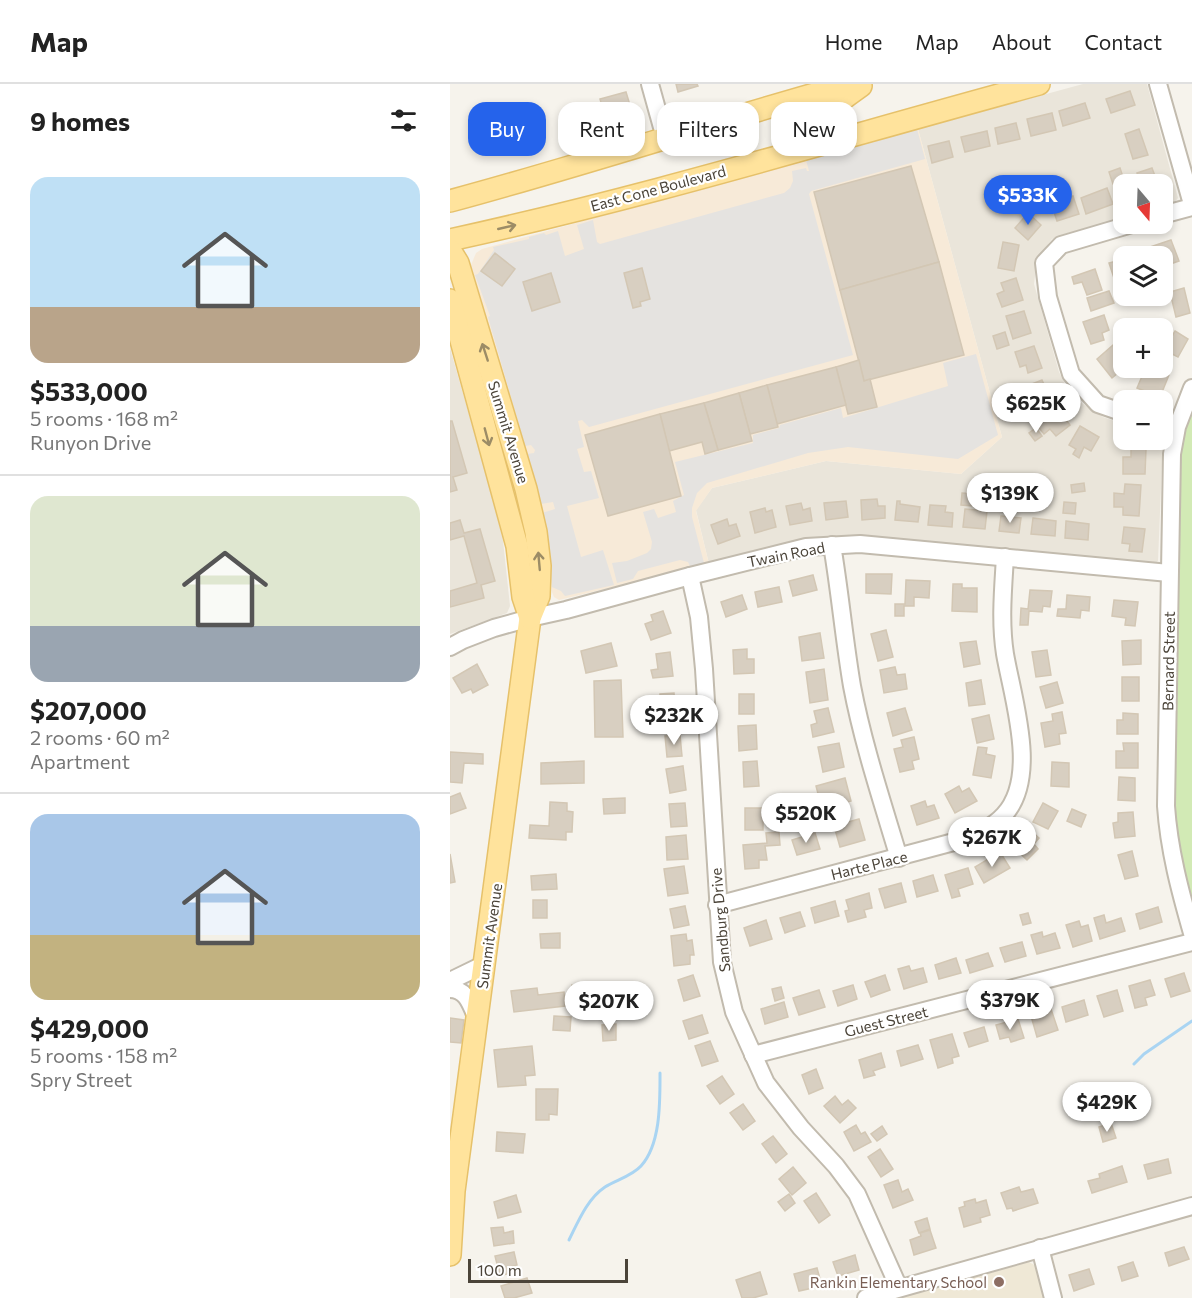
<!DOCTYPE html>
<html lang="en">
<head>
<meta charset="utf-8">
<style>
	body { margin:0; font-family:Commissioner,sans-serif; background:#f2f2f2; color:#222; height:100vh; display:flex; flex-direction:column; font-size:22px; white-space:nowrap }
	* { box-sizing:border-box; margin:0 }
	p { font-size:20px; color:#767676 }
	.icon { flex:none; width:33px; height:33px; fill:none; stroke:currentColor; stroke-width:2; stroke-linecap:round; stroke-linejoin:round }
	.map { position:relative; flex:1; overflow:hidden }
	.sheet { display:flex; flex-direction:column; background:#fff; width:450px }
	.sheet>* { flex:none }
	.hud { position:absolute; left:18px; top:18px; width:570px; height:54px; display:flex; gap:12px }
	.needle { width:39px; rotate:161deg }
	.fabs { position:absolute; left:663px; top:90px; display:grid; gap:12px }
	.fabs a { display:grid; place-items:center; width:60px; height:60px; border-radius:12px; background:#fff; box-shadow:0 3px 9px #0003; font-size:30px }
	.scale { position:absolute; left:18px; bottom:15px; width:160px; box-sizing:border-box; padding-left:6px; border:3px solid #4b4439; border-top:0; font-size:16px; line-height:21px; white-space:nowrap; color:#4b4439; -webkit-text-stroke:4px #fff; paint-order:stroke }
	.price { position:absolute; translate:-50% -51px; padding:0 14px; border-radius:21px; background:#fff; color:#222; font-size:20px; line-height:39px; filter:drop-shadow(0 2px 3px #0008) }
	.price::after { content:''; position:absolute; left:50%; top:36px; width:18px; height:14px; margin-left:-9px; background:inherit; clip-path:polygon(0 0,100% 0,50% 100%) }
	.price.selected { background:#2563eb; color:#fff }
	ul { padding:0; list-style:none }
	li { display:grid; align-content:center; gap:12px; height:318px; padding:0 30px }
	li+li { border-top:2px solid #e0e0e0 }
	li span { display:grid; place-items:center; height:186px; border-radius:18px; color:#555 }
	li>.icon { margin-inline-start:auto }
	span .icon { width:108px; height:108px; fill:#fffc; stroke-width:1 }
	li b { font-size:26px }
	h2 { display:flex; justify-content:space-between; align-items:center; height:72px; padding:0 30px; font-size:26px }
	.chip { padding:0 21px; border-radius:18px; background:#fff; box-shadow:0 3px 9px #0003; font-size:21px; line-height:54px }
	.chip.selected { background:#2563eb; color:#fff }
	header { display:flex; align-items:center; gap:36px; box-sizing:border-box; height:84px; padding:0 30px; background:#fff; border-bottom:2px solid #e0e0e0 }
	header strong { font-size:28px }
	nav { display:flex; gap:33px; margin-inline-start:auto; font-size:21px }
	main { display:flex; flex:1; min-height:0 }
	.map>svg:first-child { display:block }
	.residential { fill:#eae5da }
	.commercial { fill:#f7ead8 }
	.education { fill:#efe8d6 }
	.green { fill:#d2eab5 }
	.parking { fill:#e5e3e0; fill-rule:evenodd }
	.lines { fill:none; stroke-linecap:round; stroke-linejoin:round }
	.stream { stroke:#a9d4f2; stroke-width:3 }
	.building { fill:#d8cfc1; stroke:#d3c7b4; stroke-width:1.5 }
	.minor-casing { stroke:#c2bbae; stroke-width:20 }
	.major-casing { stroke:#e6c16a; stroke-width:24 }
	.minor { stroke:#fff; stroke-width:16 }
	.major { stroke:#ffe39c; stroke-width:21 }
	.oneway { stroke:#9c8c66 }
	.education-dot { fill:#8d6e63; stroke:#fff; stroke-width:2 }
	.labels { text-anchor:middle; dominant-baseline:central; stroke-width:4.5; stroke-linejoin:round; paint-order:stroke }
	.street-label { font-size:15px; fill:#4b4439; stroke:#fff }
	.education-label { font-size:15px; fill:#785e54; stroke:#fff; text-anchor:end }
</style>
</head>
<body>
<header>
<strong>Map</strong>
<nav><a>Home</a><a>Map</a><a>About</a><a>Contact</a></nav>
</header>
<main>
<section class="sheet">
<h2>9 homes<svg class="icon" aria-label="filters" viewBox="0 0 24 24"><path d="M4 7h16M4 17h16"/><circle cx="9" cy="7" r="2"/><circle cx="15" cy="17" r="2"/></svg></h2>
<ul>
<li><span style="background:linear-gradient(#bfe0f5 70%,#b9a48a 0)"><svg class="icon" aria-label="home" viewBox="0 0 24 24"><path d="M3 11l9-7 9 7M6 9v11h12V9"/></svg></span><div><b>$533,000</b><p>5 rooms · 168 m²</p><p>Runyon Drive</p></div></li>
<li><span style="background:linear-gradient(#dfe7d0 70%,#9aa5b1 0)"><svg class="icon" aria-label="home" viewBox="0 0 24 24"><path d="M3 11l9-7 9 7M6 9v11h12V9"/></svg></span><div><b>$207,000</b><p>2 rooms · 60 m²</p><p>Apartment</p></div></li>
<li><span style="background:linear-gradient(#a9c7e8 65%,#c2b280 0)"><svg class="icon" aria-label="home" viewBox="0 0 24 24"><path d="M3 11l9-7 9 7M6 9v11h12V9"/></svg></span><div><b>$429,000</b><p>5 rooms · 158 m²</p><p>Spry Street</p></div></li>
</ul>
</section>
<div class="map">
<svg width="742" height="1214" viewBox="0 0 742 1214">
	<rect width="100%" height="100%" fill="#f6f3ec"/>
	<g class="residential">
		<path d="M633,0H697L728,114L723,120L713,123L712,100H674L673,134L614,150L602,155L587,175L584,200L609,288L616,302L633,320L653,333L673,340L674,356H713L708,477L704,480L402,452L259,480L246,426L262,404L376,377L511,390L552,353L468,45Z"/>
		<path d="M0,264L43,415L53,457L60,522L57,529L0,550Z"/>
	</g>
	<path class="commercial" d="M468,45L552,353L511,390L376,377L262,404L246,427L259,480L109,516L104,513L102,508L98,465L74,364L21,181L26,169L32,165Z"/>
	<path class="education" d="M579,1178L586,1182L594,1214H450Z"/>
	<path class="green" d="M742,324V826L730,779L723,712L728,381L731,358Z"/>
	<g class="parking">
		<path d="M467,45L475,75L361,107L359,110L403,271L139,343L132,336L128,337L134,363L127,365L134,388L141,387L149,414L117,422L131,473L153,466L164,501L115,512L111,507L102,503L99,464L92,429L105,425L103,418L91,420L77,370L84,369L85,366L81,361L75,362L38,233L40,232L25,191L28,190L44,166L43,163L79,155V153L94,149L96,151L108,147L115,172L134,165L127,141L143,136L147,158L150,160L334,109L340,104L343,97L342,87L356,84L357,87H359L356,76ZM192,184L191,222L183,224L174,189ZM101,189L110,218L82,227L73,198Z"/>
		<path d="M526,270L548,351L508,375L398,363L358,369L257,399L247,409L242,424V433L254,479L240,482L238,478L230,476L188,487L183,495L167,499L162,479L177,477L197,469L201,465L202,458L193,428L204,425L208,434L226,428L223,417L234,411L225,378L303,359V351L329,344L330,341L391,324L393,334L498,302L493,279Z"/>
	</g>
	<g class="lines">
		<g class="stream">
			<path d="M684,980L694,970L742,937"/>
			<path d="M119,1156C128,1138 137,1115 155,1103C166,1096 182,1092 191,1082C211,1060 210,1017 210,989"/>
		</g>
	</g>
	<g class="building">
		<path d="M226,0H247L248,2L228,8Z"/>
		<path d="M680,7L685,21L661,29L656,15Z"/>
		<path d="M176,8L183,31L157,39L150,15Z"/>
		<path d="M635,19L640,34L613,42L609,27Z"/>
		<path d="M602,29L606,46L581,52L577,35Z"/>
		<path d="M566,39L570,55L548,60L545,44Z"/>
		<path d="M689,45L698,71L683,75L675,50Z"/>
		<path d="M537,47L540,62L515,68L511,53Z"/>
		<path d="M499,57L503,73L482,79L478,62Z"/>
		<path d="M461,82L489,178L390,206L364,108Z"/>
		<path d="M670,84L674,96L663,100L659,88Z"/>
		<path d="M702,84L708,100H691L687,89Z"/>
		<path d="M657,104L663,120L636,130L631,114Z"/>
		<path d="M623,112L629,130L607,137L601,119Z"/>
		<path d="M578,129L591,141L578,156L565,144Z"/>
		<path d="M721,156L729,177L712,183V172H703L700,163Z"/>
		<path d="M553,158L569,161L564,187L548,184Z"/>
		<path d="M45,169L65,185L52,202L31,187Z"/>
		<path d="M674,175V191L664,194L659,179Z"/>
		<path d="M489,178L514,271L414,297L390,206Z"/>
		<path d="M192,184L200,215L190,218L191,222L183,224L174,189Z"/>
		<path d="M645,185L652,206L637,211L632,198L624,200L622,193Z"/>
		<path d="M101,189L110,218L82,227L73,198Z"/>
		<path d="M566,194L573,216L552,223L547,210L554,207L551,199Z"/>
		<path d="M734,204L740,229L726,233L720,208Z"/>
		<path d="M659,207L664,219L641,227L637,214Z"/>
		<path d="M574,227L581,249L563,255L556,232Z"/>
		<path d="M654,231L659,246L652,249L654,256L641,260L633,238Z"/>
		<path d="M725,247L738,255L728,273L714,266Z"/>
		<path d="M555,248L559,261L547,265L543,252Z"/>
		<path d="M663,261L673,273L668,277L674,284L662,294L647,275Z"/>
		<path d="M584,262L592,284L578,289L576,281L570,283L565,268Z"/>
		<path d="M409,276L414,297L420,295L427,323L398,330L386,283Z"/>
		<path d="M386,283L396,321L327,340L317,301Z"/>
		<path d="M704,285L719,291L710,313L687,304L693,290L700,293Z"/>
		<path d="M592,296L600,314L585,321L577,302Z"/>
		<path d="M317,301L328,343L300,350L289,309Z"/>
		<path d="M289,309L302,357L268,366L254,319Z"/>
		<path d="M254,319L268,366L255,370L252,358L219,367L210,330Z"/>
		<path d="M606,323L620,341L606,352L600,345L594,350L585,339Z"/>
		<path d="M210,330L231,412L158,432L135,351Z"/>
		<path d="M0,337H2L17,389L3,393L7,406L0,408Z"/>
		<path d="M630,342L649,353L641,367L634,363L629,374L623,370L626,365L619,361Z"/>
		<path d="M586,344L592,352L585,357L579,349Z"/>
		<path d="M681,365H696L695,390H673V373H681Z"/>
		<path d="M634,399L635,407L622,409L621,401Z"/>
		<path d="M675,400L691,401L689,432L673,431V423H664V409L674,410Z"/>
		<path d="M512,409L524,410L523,422L511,421Z"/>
		<path d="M427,415L428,422H435V434L412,436L411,416Z"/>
		<path d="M396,417L398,433L376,436L374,419Z"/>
		<path d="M447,417H450V420L470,423L468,438L445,436Z"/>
		<path d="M614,418L626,419L625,430L613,429Z"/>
		<path d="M351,419L353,426L360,424L362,437L340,441L336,422Z"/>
		<path d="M480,421L496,422L495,428L503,429L502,443L478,441Z"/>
		<path d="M315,424L316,428L322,426L326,443L305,449L300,428Z"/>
		<path d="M515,425L537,427L535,445L513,443Z"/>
		<path d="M551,432L571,434L569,449L549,447Z"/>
		<path d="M583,434L606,437L605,452L581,450Z"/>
		<path d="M277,435L279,442L286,440L290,452L268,460L261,441Z"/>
		<path d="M10,436L14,449L30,445L45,497L31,501L34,514L0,523V507L27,499L14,452L0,456V439Z"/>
		<path d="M616,437L639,440L638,456L615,454Z"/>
		<path d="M674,443L695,445L692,468L679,467L680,460L672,459Z"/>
		<path d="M416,490H442L441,510L416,509Z"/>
		<path d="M363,491L367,506L343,512L339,497Z"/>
		<path d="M456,496L480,497L479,514L464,513V522H454V532H445V520H455Z"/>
		<path d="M503,500H512V504H527V528L502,527Z"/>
		<path d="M329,503L332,518L308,523L305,508Z"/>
		<path d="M580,506L602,507L600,523L593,522L592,528L579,527L578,541H570L571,524L578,525Z"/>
		<path d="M292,511L297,525L276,533L271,518Z"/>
		<path d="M617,511L640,513L639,527L631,526L630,534L607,532L608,525H616Z"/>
		<path d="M664,516L688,518L685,542L675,541L676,534L662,532Z"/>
		<path d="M213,527L221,549L201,556L195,540L203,537L201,531Z"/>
		<path d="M436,546L443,573L428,577L421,550Z"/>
		<path d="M370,549L374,574L352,577L349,553Z"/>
		<path d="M691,556V580L673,581L672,557Z"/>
		<path d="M526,557L530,580L514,583L510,559Z"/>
		<path d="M161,559L167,582L136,589L131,567Z"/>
		<path d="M297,565V575H304V589L284,590L283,566Z"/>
		<path d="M597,566L601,591L586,593L582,568Z"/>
		<path d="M220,568L223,592L203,594L201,586L208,585L206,570Z"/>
		<path d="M27,580L38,601L23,609L21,605L12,609L3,594Z"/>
		<path d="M445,583L447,591L455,590L457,605L434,609L430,586Z"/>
		<path d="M374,585L378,616L360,619L356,588Z"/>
		<rect x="672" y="593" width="17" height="24"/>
		<path d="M171,596L173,653H145L144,597Z"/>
		<path d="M531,596L535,620L519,622L516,599Z"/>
		<path d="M607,598L613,619L596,624L590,603Z"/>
		<path d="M224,609L226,641L206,642L205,618H210V610Z"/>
		<rect x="289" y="610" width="15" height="20"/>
		<path d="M378,624L384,648L363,653L361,641L367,639L364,627Z"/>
		<path d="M455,624L462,646L443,652L437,629Z"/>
		<path d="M612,628L616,649L609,650L610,660L595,663L591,639L603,637L602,630Z"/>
		<path d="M673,629L688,630V650H667V636H673Z"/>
		<path d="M539,631L544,655L527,659L522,635Z"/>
		<path d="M306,641L307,665L289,667L288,642Z"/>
		<path d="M230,651L232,672L217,673L215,652Z"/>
		<path d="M464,653L469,675L462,677L464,685L450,688L444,665L453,663L451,656Z"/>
		<path d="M389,659L394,683L373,688L368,663Z"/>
		<path d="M673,659H688V684H666V667H674Z"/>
		<path d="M528,663L537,664L536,670L545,672L541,694L523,691Z"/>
		<path d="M0,668L33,670V680L14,679L12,699L0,698Z"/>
		<path d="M134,677V699L91,700V679Z"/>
		<path d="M307,677L309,702L294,703L293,678Z"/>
		<path d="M602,678L619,679V703L601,702Z"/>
		<path d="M233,682L236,706L220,709L216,685Z"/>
		<path d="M669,693L685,694V717L668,716Z"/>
		<path d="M395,694L401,717L387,721L384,713L370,717L366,702Z"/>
		<path d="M509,702L512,708L519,704L527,717L505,729L495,710Z"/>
		<path d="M10,709L16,724L0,730V713Z"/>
		<path d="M175,714V729L154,730L153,715Z"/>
		<path d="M475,717L477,723L484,721L489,734L467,741L461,722Z"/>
		<path d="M100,718L117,719V727L123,728L122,748H116V756L79,754L80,741L99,742Z"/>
		<path d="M235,719L237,742L221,743L219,720Z"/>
		<path d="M593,719L608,727L598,745L583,738Z"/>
		<rect x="295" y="724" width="18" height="22"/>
		<path d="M622,725L636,731L631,743L617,737Z"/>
		<path d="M683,728L685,752L665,754L663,739L668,738V729Z"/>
		<path d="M409,735L415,756L390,763L384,742Z"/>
		<path d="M578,744L589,754L584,760L588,765L577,776L561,761Z"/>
		<path d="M329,748L330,761L315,762L317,776H309V784L295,785L293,761L317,759L316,749Z"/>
		<path d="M365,749L370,765L347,771L342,756Z"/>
		<path d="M236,751L238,775L217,776L216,753Z"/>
		<path d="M682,767L688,792L675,795L668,771Z"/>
		<path d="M550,768L560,784L534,799L525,783Z"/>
		<path d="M0,770L5,798L0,799Z"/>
		<path d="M234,782L238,809L218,812L214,785Z"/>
		<path d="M518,784L523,800L508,805L510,812L502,814L495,791Z"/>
		<path d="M106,790L107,805L82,806L81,792Z"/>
		<path d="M483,791L488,807L467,813L463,797Z"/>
		<path d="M451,799L456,818L435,824L429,805Z"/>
		<path d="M419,809L422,824L414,826L416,833L398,838L395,827L399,826L396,816Z"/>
		<rect x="83" y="816" width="14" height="18"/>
		<path d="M385,817L389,832L365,839L361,824Z"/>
		<path d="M235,822L239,841L224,844L220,825Z"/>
		<path d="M708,823L712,838L690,845L686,830Z"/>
		<path d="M350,828L355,842L335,849L330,834Z"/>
		<path d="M578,829L581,839L573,841L570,831Z"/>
		<path d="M654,831L656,839L671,834L675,847L650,855L644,834Z"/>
		<path d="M316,836L322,855L300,862L294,844Z"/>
		<path d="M629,837L631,843L638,841L642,857L623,863L616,841Z"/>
		<path d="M592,848L593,853L605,849L610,864L587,870L581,851Z"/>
		<path d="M110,849V864H91L90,850Z"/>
		<path d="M236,850L237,857L242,856L244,871H240V880L224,882L221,852Z"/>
		<path d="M572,858L576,872L555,878L550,864Z"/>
		<path d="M538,869L543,882L520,889L516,876Z"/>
		<path d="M506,874L511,889L489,895L485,881Z"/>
		<path d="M459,882L461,887L473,884L477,898L454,905L448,885Z"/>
		<path d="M734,889L740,907L721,913L715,895Z"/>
		<path d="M243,891L250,912L234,917L228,896Z"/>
		<path d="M435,891L440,906L421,913L415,898Z"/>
		<path d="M700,896L705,911L695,914L697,921L685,924L679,902Z"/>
		<path d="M135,900L137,919L123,920L122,901Z"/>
		<path d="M403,901L407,915L388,922L383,907Z"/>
		<path d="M331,903L334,914L325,917L322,905Z"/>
		<path d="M87,904L88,911L114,908L115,922L64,928L61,907Z"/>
		<path d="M369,906L375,923L349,931L343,914Z"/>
		<path d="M667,906L673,927L654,933L647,912Z"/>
		<path d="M634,916L638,931L616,938L612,923Z"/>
		<path d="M334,918L338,933L315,940L311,925Z"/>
		<path d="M601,925L608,946L587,953L581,932Z"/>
		<path d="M252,931L258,949L239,955L233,937Z"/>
		<path d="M104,932L121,933L120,947L103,946Z"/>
		<path d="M0,934L14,936L11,959L0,958Z"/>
		<path d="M568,935L574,954L561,958L559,953L550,955L546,941Z"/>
		<path d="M166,940V956L153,957L152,941Z"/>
		<path d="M534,943L538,957L519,963L514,949Z"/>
		<path d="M502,950L509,972L502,974L503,979L488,984L480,956Z"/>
		<path d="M260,957L268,977L252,982L245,962Z"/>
		<path d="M468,961L473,975L451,982L447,967Z"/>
		<path d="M82,962L85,991L75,992L76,1001L48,1003L44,966Z"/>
		<path d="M431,969L435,983L423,987L425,991L414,994L409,976Z"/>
		<path d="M366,985L373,1004L359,1010L352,991Z"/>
		<path d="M272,992L284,1010L270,1020L257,1002Z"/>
		<path d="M86,1005H108L107,1031L99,1030V1036H86Z"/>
		<path d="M385,1012L392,1021L398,1016L406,1024L390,1039L374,1022Z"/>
		<path d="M293,1020L305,1037L293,1046L280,1029Z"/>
		<path d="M661,1039L666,1054L653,1058L649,1043Z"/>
		<path d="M406,1041L411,1050L415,1048L421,1058L404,1067L394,1048Z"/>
		<path d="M432,1042L437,1050L427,1057L421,1050Z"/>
		<path d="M47,1048L75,1050L73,1069L46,1067Z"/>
		<path d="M323,1052L337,1070L326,1079L312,1060Z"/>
		<path d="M430,1065L443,1085L431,1093L418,1073Z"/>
		<path d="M718,1075L721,1089L698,1095L694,1081Z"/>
		<path d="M672,1082L677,1098L642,1109L638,1097L650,1094L649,1090Z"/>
		<path d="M343,1083L356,1099L342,1111L329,1095Z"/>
		<path d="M448,1096L452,1108L458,1105L463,1116L443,1124L434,1101Z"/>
		<path d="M569,1103L571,1108L583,1105L588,1119L563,1127L562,1124L557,1125L551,1109Z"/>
		<path d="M366,1109L380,1131L369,1139L354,1117Z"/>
		<path d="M339,1110L345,1119L335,1127L328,1118Z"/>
		<path d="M66,1111L71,1128L48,1134L44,1118Z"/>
		<path d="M525,1115L526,1119L536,1116L540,1131L530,1134L531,1138L514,1143L509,1124L515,1122L514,1118Z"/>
		<path d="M477,1134L480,1145L469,1149L465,1138Z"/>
		<path d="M53,1143L54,1149L63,1147L64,1159L44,1162L41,1144Z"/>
		<path d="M480,1146L486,1164L464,1171L460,1156L471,1152L470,1149Z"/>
		<path d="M734,1163L739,1175L719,1182L715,1169Z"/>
		<path d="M64,1168L67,1181L59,1183L60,1189L50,1192L45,1172Z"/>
		<path d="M405,1171L409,1186L388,1192L383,1178Z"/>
		<path d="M683,1178L688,1192L672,1197L668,1183Z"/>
		<path d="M367,1184L372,1202L349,1207L344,1190Z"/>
		<path d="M639,1185L644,1200L624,1207L619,1191Z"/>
		<path d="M310,1188L317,1210L303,1214H292L286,1196Z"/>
		<path d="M77,1194L82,1209L64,1214H55L51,1202Z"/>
	</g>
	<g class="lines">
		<g class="minor-casing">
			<g id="minor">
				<path d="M200,0L215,54"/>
				<path d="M708,0L742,120"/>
				<path d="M712,131L742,123"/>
				<path d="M742,304L727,343L722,370L716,722C719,766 730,807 742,849"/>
				<path d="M674,329L648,320L621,290L598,213L594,179L611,161L682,140"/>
				<path d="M382,461C390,508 394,555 402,602C413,660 432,717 449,774"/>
				<path d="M240,492L249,533L254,585L272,878L284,928L316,999L351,1044L386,1082L407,1110L449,1204"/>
				<path d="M0,563L13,556L44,544L80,534L116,526L240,492L356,463L410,460L719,489"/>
				<path d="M267,821L515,755C529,749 543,743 554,731C589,693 563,616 555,570C550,538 553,506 555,473"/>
				<path d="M0,897L35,880"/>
				<path d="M0,905C17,905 21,921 27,935"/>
				<path d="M303,971L742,858"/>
				<path d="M590,1164L603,1214"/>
				<path d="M416,1214L742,1122"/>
			</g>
		</g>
		<g class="major-casing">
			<g id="major">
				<path d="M346,67C354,43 391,16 411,2"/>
				<path d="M0,117C134,81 266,37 400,0"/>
				<path d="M0,156C198,113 393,53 589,0"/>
				<path d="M0,166L8,179L76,405L86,448L90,482L89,512L80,534L4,1107L0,1171"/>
				<path d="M0,216L67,462L73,513L80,534"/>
			</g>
		</g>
		<use href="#minor" class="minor"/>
		<use href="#major" class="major"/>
	</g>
	<defs><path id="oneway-shaft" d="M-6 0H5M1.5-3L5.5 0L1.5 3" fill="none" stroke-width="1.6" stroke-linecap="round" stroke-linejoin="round" transform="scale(1.5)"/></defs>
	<g class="oneway">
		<use href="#oneway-shaft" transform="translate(57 143) rotate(-13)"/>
		<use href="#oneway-shaft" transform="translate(35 268) rotate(-108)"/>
		<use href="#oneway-shaft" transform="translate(37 353) rotate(75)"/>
		<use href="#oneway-shaft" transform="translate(89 477) rotate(-95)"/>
	</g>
	<circle class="education-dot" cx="549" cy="1198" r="6"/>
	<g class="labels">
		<g class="street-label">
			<text transform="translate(208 104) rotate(-15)">East Cone Boulevard</text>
			<text transform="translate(59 348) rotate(73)">Summit Avenue</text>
			<text transform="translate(336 470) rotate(-11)">Twain Road</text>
			<text transform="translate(718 577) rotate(-89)">Bernard Street</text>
			<text transform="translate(419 781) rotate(-14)">Harte Place</text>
			<text transform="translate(270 836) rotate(-95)">Sandburg Drive</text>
			<text transform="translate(39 852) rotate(-82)">Summit Avenue</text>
			<text transform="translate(436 937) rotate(-14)">Guest Street</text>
		</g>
		<g class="education-label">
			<text x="537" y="1198">Rankin Elementary School</text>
		</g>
	</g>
</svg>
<div class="fabs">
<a><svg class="needle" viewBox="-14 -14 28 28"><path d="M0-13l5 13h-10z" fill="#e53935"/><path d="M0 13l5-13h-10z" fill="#767676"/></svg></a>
<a><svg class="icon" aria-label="layers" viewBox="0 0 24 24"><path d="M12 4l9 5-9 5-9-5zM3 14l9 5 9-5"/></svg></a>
<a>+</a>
<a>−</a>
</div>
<div class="scale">100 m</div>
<b class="price selected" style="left:578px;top:142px">$533K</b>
<b class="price" style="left:586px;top:350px">$625K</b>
<b class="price" style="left:560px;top:440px">$139K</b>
<b class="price" style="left:224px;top:662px">$232K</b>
<b class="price" style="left:356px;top:760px">$520K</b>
<b class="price" style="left:542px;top:784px">$267K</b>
<b class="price" style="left:560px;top:947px">$379K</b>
<b class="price" style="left:159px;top:948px">$207K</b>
<b class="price" style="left:657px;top:1049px">$429K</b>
<div class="hud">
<a class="chip selected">Buy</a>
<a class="chip">Rent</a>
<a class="chip">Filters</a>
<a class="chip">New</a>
</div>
</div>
</main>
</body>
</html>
